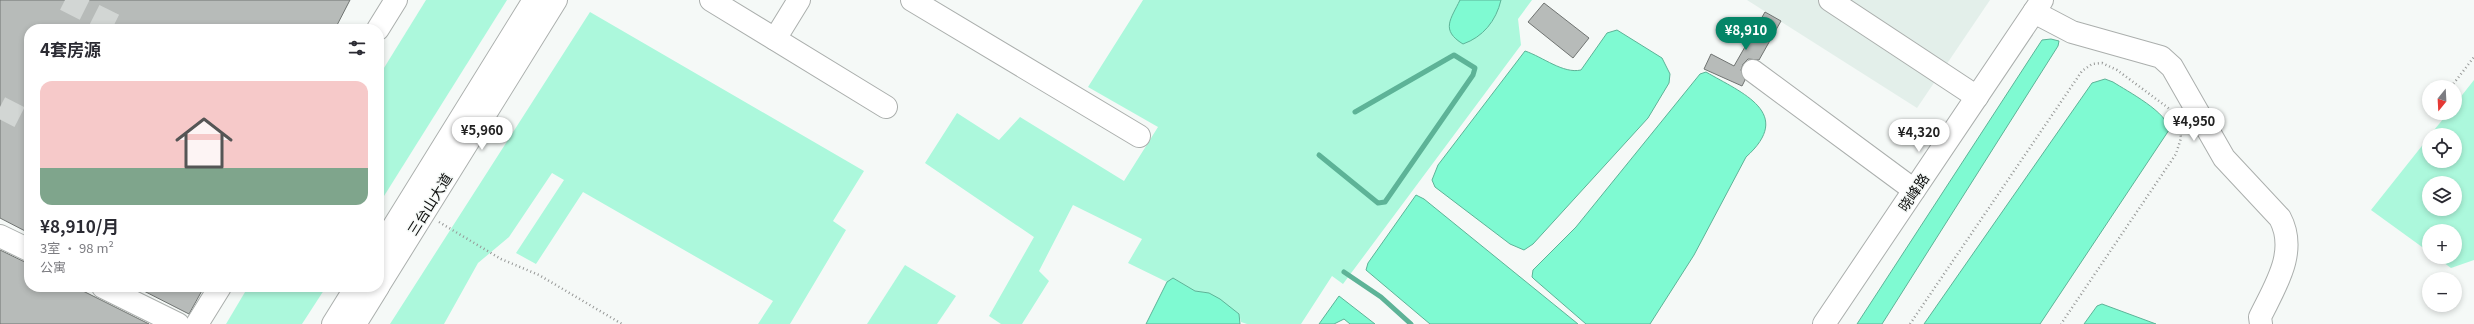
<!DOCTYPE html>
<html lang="zh">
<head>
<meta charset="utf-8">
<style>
	body { margin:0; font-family:Georgia,"Noto Sans SC",serif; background:#f2f2f3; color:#2b2b33; height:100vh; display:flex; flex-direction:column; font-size:15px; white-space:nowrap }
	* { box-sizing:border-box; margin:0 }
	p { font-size:13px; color:#7c7c81 }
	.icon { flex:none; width:22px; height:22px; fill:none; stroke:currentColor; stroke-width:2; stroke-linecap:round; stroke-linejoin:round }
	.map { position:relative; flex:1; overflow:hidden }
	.details { position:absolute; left:24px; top:24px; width:360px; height:268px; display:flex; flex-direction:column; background:#fff; border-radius:16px; box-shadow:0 2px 6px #0003 }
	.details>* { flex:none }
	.needle { width:26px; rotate:198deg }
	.tools { position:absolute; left:2422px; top:80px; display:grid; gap:8px }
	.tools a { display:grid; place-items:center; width:40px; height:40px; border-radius:50%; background:#fff; box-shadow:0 2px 6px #0003; font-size:20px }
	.price { position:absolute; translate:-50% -34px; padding:0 9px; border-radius:14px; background:#fff; color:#222; font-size:13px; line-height:26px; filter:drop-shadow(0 1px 2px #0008) }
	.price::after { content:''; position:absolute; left:50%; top:24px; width:12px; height:9px; margin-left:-6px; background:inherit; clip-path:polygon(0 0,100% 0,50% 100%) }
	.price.active { background:#048567; color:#fff }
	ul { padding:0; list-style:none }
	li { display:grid; align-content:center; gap:8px; height:212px; padding:0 16px }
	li+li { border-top:1px solid #e1e1e2 }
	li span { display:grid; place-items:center; height:124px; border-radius:12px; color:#555 }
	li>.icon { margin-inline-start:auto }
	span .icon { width:72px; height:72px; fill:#fffc; stroke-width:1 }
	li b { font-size:17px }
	h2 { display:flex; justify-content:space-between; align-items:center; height:48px; padding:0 16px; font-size:17px }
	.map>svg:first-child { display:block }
	.built { fill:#e3efea }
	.green { fill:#acf8dc; fill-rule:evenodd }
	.water { fill:#7ffad2; stroke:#5db397 }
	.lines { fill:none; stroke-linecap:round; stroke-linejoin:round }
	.stream { stroke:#5db397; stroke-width:5 }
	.building { fill:#b7bbb9; stroke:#707472 }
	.minor-tunnel { stroke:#d2d6d4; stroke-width:22; stroke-dasharray:22 11; stroke-linecap:butt }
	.minor-casing { stroke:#abafad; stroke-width:24 }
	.major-casing { stroke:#abafad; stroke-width:24 }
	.path { stroke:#969897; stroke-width:2.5; stroke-dasharray:1 3; stroke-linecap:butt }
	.minor { stroke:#fff; stroke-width:22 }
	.major { stroke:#fff; stroke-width:22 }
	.labels { text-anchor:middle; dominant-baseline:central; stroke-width:3; stroke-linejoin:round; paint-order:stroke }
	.street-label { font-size:14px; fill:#0d0e0d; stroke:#f5f9f7 }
</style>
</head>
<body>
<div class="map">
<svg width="2474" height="324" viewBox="0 0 2474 324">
	<rect width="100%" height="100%" fill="#f5f9f7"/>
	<path class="built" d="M1747,0H1990L1917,108Z"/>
	<g class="green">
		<path d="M426,0H507L379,204V76Z"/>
		<path d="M1143,0H1532L1518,19L1521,45L1343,284L1332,276L1301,324H1247L1241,322L1239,314L1209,293L1195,291L1173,278L1167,282L1128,263L1142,239L1073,205L1039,271L1049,281L1022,324H1001L989,316L1034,237L925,163L957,113L999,140L1020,117L1124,181L1158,127L1088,87Z"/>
		<path d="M590,12L864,171L833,221L846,230L790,324H758L773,301L583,192L536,264L516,253L564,180L552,173L509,237L478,263L444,324H390Z"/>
		<path d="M2474,80V260L2451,268L2436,257H2455V231H2429V252L2371,210L2429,137V161H2455V135H2430L2448,113H2455V104ZM2429,183H2455V209H2429Z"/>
		<path d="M905,265L956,296L937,324H867Z"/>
		<path d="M248,287H326L302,324H226Z"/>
	</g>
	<g class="water">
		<path d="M1460,0H1501C1496,21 1483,37 1463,44C1440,30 1451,19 1460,0Z"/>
		<path d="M1617,30L1662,58L1670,74L1669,83L1648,118L1533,244L1524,250L1510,244L1435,187L1432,180L1438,165L1525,51C1543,57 1563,74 1581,70L1607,33Z"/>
		<path d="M2051,39L2059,41L2058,46L1882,324H1857L2042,40Z"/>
		<path d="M1706,72C1742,93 1795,113 1746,157L1694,255L1650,324H1586L1534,279L1532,277L1533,270L1576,227L1700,74Z"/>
		<path d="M2105,79L2113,82C2127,91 2169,113 2169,130L2040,324H1924L2092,83Z"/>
		<path d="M1416,195L1424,199L1578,324H1430L1366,270L1368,263Z"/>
		<path d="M1173,278L1195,291L1209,293L1220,299L1239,314L1240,324H1146L1167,282Z"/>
		<path d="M1339,296L1375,324H1350L1344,319L1334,324H1319Z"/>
		<path d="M2102,304L2156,324H2084L2097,306Z"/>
	</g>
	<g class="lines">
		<g class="stream">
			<path d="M1319,155L1378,203L1385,202L1473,75L1475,68L1454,55L1355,112"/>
			<path d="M1344,272L1381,297L1411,324"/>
		</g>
	</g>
	<g class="building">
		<path d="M0,0H350L335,29H29V233L0,218Z"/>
		<path d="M1544,3L1589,38L1573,58L1528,22Z"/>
		<path d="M1765,12L1781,21L1759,60L1748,59L1743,64L1741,70L1745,80L1742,86L1704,69L1711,54L1734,66Z"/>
		<path d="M0,250L29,264V287H75L149,324H0Z"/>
		<path d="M136,287H204L189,314Z"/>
	</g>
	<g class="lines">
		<g class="minor-tunnel">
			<path d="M65,0L123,29"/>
			<path d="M0,107L29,122"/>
		</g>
		<g class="minor-casing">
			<g id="minor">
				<path d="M711,0L886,107"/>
				<path d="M912,0L1139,136"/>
				<path d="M1830,0L1977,97"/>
				<path d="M2034,12L2072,32L2161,57L2172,67L2224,158L2280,218C2298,252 2275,286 2260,317L2261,324"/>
				<path d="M378,29L396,0"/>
				<path d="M775,39L799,0"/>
				<path d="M1753,71L1914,190"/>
				<path d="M0,236L29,250"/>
				<path d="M103,287L178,324"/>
				<path d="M197,324L220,287"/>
				<path d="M1824,324L2042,0"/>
			</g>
		</g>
		<g class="major-casing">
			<g id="major">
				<path d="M379,250L534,0"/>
				<path d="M379,285L556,0"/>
				<path d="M333,324L356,287"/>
				<path d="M355,324L378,287"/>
			</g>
		</g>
		<g class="path">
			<path d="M2451,87L2474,57"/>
			<path d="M2431,114L2432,113"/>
			<path d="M439,222L501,259L539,275L622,324"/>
			<path d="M1910,324L2082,71L2092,64L2102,63L2117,70L2171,110L2179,123L2181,138L2176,154L2061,324"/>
		</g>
		<use href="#minor" class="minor"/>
		<use href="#major" class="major"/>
	</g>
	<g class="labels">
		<g class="street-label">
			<text transform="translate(1913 192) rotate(-56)">晓峰路</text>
			<text transform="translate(429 204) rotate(-58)">三台山大道</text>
		</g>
	</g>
</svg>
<div class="tools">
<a><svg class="needle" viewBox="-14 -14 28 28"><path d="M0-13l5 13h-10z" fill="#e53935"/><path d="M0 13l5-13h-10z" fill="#7c7c81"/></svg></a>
<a><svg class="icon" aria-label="locate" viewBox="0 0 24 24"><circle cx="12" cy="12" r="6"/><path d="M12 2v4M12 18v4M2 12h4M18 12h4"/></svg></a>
<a><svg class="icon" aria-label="layers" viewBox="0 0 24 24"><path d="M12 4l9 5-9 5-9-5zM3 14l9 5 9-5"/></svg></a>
<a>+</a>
<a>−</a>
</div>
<b class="price active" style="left:1746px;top:51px">¥8,910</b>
<b class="price" style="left:2194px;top:142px">¥4,950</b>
<b class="price" style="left:482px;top:151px">¥5,960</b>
<b class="price" style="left:1919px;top:153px">¥4,320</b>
<section class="details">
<h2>4套房源<svg class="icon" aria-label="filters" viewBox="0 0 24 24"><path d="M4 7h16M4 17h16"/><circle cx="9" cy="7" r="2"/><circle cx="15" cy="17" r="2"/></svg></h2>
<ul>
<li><span style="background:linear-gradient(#f6c9c9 70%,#7fa58c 0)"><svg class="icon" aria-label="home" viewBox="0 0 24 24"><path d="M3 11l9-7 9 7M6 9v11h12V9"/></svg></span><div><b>¥8,910/月</b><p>3室 · 98 m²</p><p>公寓</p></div></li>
</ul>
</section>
</div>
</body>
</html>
